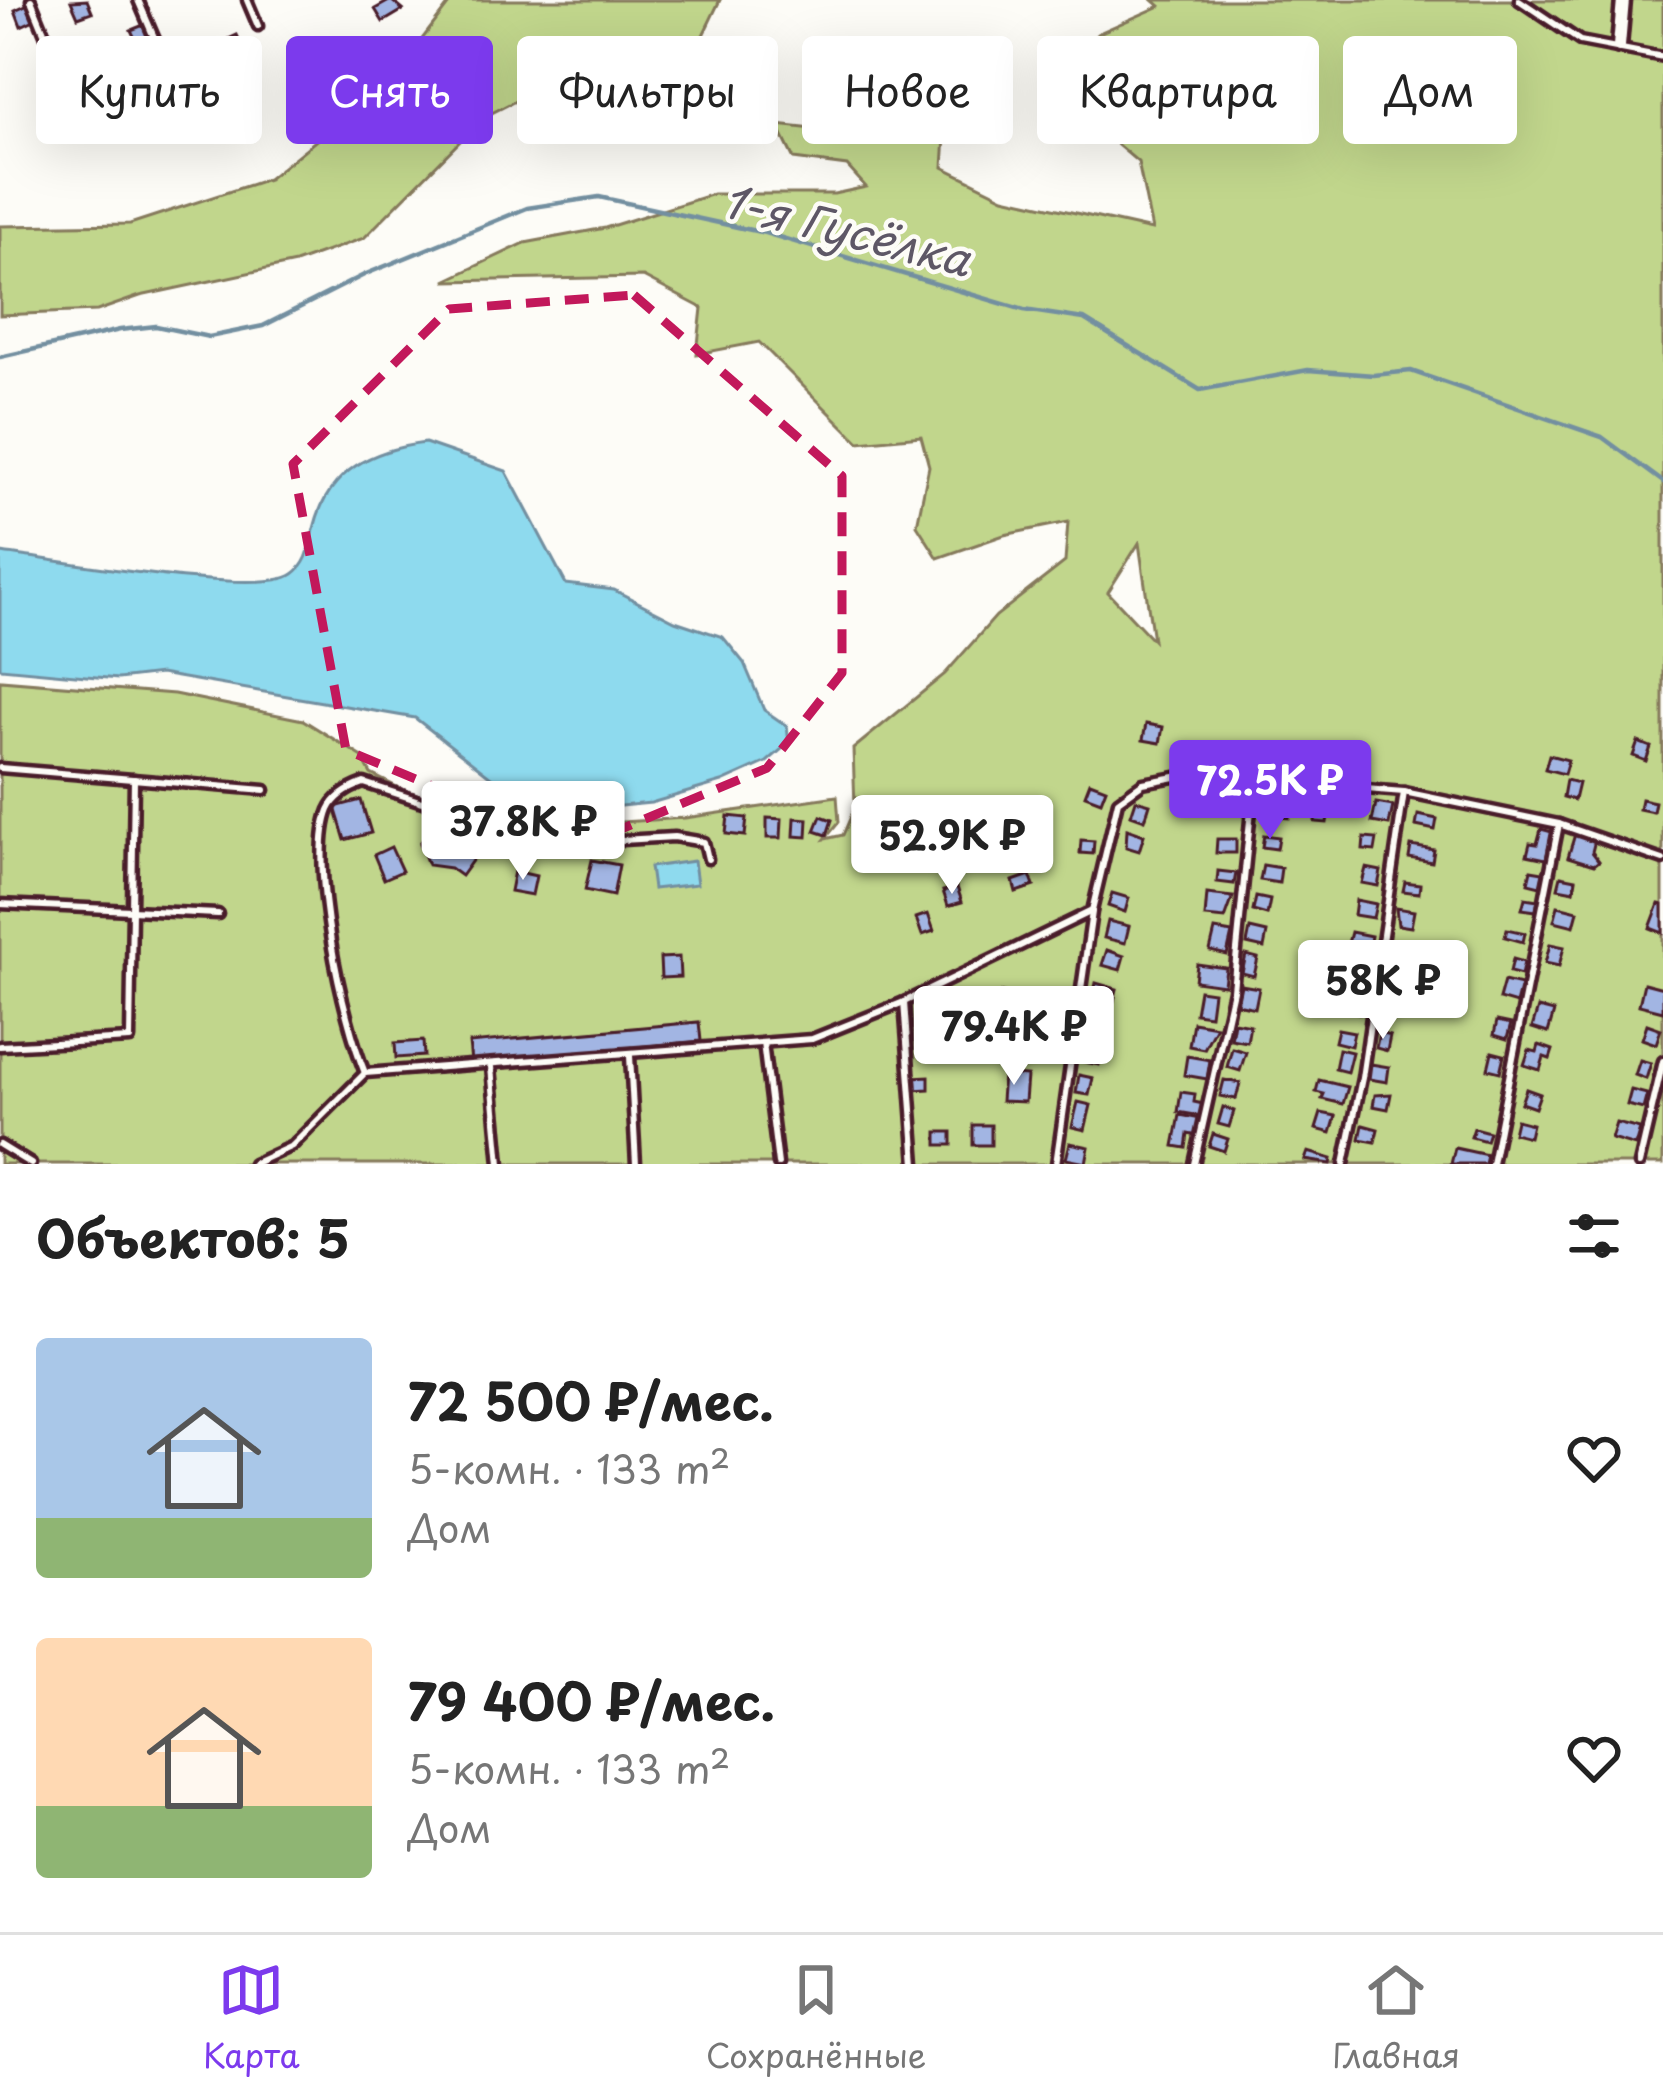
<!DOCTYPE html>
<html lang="ru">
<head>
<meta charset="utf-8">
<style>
	body { margin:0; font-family:"Playpen Sans",sans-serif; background:#f6f6f6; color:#222; height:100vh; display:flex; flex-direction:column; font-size:45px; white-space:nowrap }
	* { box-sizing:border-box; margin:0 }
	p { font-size:39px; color:#767676 }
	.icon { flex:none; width:66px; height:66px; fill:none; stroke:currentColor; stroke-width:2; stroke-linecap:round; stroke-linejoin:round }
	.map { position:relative; height:1164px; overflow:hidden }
	.side { display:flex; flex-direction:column; background:#fff; flex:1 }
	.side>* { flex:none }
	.top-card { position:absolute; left:36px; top:36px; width:1593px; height:108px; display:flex; gap:24px }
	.price { position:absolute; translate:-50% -102px; padding:0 27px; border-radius:12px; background:#fff; color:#222; font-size:39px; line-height:78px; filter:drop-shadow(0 3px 6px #0008) }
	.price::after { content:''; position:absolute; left:50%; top:72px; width:36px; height:27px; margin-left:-18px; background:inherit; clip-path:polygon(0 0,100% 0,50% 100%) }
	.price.active { background:#7c3aed; color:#fff }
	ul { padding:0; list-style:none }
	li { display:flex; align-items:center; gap:36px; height:300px; padding:0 36px }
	li span { display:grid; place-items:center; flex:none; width:336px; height:240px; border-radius:12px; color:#555 }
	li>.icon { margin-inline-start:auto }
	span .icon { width:144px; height:144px; fill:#fffc; stroke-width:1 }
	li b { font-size:51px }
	h2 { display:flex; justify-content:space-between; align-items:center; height:144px; padding:0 36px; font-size:51px }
	.chip { padding:0 42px; border-radius:12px; background:#fff; box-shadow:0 12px 48px #0002; font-size:42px; line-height:108px }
	.chip.active { background:#7c3aed; color:#fff }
	.dock { display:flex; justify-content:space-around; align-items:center; height:168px; border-top:3px solid #e0e0e0; background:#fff; font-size:33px; color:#767676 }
	.dock a { display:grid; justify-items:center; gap:6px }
	.dock .active { color:#7c3aed }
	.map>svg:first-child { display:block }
	.green { fill:#c1d68c; stroke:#867a5c; stroke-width:3; fill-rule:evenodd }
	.water { fill:#8edaee; stroke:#738fa0; stroke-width:3 }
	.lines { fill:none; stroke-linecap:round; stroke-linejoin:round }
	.stream { stroke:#738fa0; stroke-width:4.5 }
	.building { fill:#a2b5e3; stroke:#4a1f2b; stroke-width:3 }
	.lane-casing { stroke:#4a1f2b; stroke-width:15 }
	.street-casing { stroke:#4a1f2b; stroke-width:21 }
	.lane { stroke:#fdfcf7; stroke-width:6 }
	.street { stroke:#fdfcf7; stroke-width:12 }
	.marked { fill:none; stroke:#c2185b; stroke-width:9; stroke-dasharray:24 15; stroke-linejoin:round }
	.labels { text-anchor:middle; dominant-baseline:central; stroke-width:9; stroke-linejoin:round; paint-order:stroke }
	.water-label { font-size:45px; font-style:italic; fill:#5e5766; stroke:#fdfcf7 }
</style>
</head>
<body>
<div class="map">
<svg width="1663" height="1164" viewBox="0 0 1663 1164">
	<rect width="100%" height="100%" fill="#fdfcf7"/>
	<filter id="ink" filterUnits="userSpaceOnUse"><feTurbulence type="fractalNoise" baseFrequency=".00833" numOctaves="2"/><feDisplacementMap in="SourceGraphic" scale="24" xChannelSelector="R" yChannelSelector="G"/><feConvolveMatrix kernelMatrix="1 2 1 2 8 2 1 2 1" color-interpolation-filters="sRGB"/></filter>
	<g filter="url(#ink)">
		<g class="green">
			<path d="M452,0H720L693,56L560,78L484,117L364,238L295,263L140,296L97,311L0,315V226L130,224L268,179L390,81Z"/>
			<path d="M1153,0H1663V1164H0V680L174,694L303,720L361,756L371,774L411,794L557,826L685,818L837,796L839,822L825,839L843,835L855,807L853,749L945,674L996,616L1065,562L1068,522L1004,535L938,558L917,525L929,466L921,436L859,442L759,342L697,354L702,308L643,277L445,281L525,243L605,228L713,194H834L866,187L847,166L794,159L777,125L850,133L897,107L947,105L943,167L1004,197L1152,230L1138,162L1081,114L1066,80L1097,34L1160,6ZM1139,543L1153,640L1108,592Z"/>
		</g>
		<g class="water">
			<path d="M425,443L506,471L566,584L614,590L675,621L723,637L744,663L764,710L787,726L789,743L767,762L722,782L651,803L610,807L500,784L415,718L160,674L118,679L0,668V553C49,558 260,598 293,574C310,562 310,543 315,525C329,470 372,450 425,443Z"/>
			<path d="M694,861L697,884L653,889L650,867Z"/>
		</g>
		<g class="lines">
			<path class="stream" d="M0,357L120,330L156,326L209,337L263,326L366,274L527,208L599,197L765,233L1024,310L1084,319L1200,390L1308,370L1374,375L1411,371L1602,437L1663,482"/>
		</g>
		<g class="building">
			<path d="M87,0L92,12L78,17L71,1Z"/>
			<path d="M391,0L403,10L383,22L375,9Z"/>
			<path d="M28,4L34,20L21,26L15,10Z"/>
			<path d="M146,24L153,41L139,47L131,30Z"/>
			<path d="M237,35L243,48L225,57L218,44Z"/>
			<path d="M71,38L77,53L63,58L58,44Z"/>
			<path d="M182,57L192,79L178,85L169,63Z"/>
			<path d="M361,58L368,75L346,84L339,67Z"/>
			<path d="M106,73L117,101L94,110L83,82Z"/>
			<path d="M308,89L315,114L300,118L293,93Z"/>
			<path d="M140,92L145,103L132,108L128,98Z"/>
			<path d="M182,118L190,138L177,144L169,124Z"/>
			<path d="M1146,724L1163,727L1160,743L1143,740Z"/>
			<path d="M1638,742L1651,747L1646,761L1633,756Z"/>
			<path d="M1549,755L1568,760L1564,774L1545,769Z"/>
			<path d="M1566,780L1578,783L1574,800L1563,797Z"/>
			<path d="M1090,782L1106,788L1101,801L1085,795Z"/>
			<path d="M1227,790L1242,791L1241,803L1226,802Z"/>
			<path d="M1641,799L1655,802L1653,812L1639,809Z"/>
			<path d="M361,800L371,833L345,840L335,807Z"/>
			<path d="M1136,800L1150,804L1145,820L1131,815Z"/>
			<path d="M1266,800L1291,802L1289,818L1265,816Z"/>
			<path d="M1317,802L1330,803L1327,823L1315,822Z"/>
			<path d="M1376,803L1393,806L1389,825L1372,822Z"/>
			<path d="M1418,815L1437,819L1435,830L1416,826Z"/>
			<path d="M728,816L747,818L745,836L726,834Z"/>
			<path d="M821,816L832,820L827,835L815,831Z"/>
			<path d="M767,818L782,819L781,838H767Z"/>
			<path d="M795,818L808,819L807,837L794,836Z"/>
			<path d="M434,825L455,826L464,846L476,855L461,876L450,868L428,865L420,843Z"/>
			<path d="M1127,829L1144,835L1139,851L1126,847Z"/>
			<path d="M1541,829L1552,832L1546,859L1527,855L1530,843L1537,844Z"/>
			<path d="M1575,834L1595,840L1592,852L1599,861L1594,865L1568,857Z"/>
			<path d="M1264,835L1279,837L1277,849L1262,847Z"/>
			<path d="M1364,838L1377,839L1375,851L1363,850Z"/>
			<path d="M1217,839H1236V853H1216Z"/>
			<path d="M1081,840L1094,841L1093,854L1080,853Z"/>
			<path d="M1411,846L1434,850L1432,862L1409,858Z"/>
			<path d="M391,847L402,871L384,879L374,855Z"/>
			<path d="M592,860L619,865L613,896L585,890Z"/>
			<path d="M955,861L958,877L946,880L942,863Z"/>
			<path d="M1263,865L1281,868L1279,883L1260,880Z"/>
			<path d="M1366,868L1381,871L1378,886L1362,883Z"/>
			<path d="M1531,870L1543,872L1540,886L1528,883Z"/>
			<path d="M514,871L536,876L532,895L510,891Z"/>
			<path d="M1218,871L1236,873L1234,884L1217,882Z"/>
			<path d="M1030,875L1034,886L1016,892L1013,881Z"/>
			<path d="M1561,876L1576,879L1574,891L1558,888Z"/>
			<path d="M1405,882L1420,884L1419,893L1403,891Z"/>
			<path d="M957,887L962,902L948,906L943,891Z"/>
			<path d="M1112,893L1129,898L1125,912L1108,906Z"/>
			<path d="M1207,894L1233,897L1225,919L1205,917Z"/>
			<path d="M1256,897L1270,900L1267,915L1253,911Z"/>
			<path d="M1525,898L1538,900L1536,911L1522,909Z"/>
			<path d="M1356,900L1376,904L1373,918L1354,915Z"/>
			<path d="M1659,904L1663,905V933L1650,928Z"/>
			<path d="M1558,906L1578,911L1574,926L1554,921Z"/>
			<path d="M1396,908L1414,911L1411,927L1398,925Z"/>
			<path d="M928,914L934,931L922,935L916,918Z"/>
			<path d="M1108,921L1129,926L1125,943L1104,938Z"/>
			<path d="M1250,929L1267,933L1264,948L1247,944Z"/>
			<path d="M1507,929L1525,933L1523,942L1505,937Z"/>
			<path d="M1215,930L1232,933L1227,955L1210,951Z"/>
			<path d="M1351,932L1371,936L1368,951L1347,947Z"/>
			<path d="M1398,940L1410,942L1407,956L1396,954Z"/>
			<path d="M1550,944L1564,947L1559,966L1545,963Z"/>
			<path d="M1107,950L1124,956L1120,970L1102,965Z"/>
			<path d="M1246,955L1258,958L1254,976L1242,973Z"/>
			<path d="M679,957L680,977L661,978L660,958Z"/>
			<path d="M1513,959L1524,962L1521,975L1510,972Z"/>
			<path d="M1350,960L1365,964L1361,984L1346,981Z"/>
			<path d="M1197,964L1226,968L1224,985L1195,981Z"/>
			<path d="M1391,977L1405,979L1403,991L1389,989Z"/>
			<path d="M1504,981L1521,985L1516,1004L1499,999Z"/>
			<path d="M1096,983L1117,989L1114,1001L1093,996Z"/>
			<path d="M1644,983L1663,988V1011L1639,1005Z"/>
			<path d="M1241,985L1259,988L1255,1008L1237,1004Z"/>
			<path d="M1058,990L1073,993L1068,1021L1048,1018Z"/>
			<path d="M1199,990L1213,992L1210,1015L1195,1013Z"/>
			<path d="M1002,992L1015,994L1011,1010L999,1007Z"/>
			<path d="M1345,996L1361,998L1359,1013L1343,1011Z"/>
			<path d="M937,1000L939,1012L922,1015L920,1003Z"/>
			<path d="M1385,1003L1401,1005L1399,1018L1383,1016Z"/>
			<path d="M1538,1008L1554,1012L1548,1033L1532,1028Z"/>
			<path d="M1089,1012L1105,1016L1097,1033L1085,1030Z"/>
			<path d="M1497,1021L1511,1024L1507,1039L1494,1035Z"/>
			<path d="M699,1022L701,1041L471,1062L469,1043Z"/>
			<path d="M1193,1022L1216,1026L1204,1049L1189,1046Z"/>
			<path d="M1234,1022L1250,1025L1247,1042L1231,1039Z"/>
			<path d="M1647,1024L1661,1029L1656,1044L1642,1039Z"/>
			<path d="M1338,1029L1354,1032L1351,1046L1335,1042Z"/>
			<path d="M1379,1033L1390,1036L1387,1051L1376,1048Z"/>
			<path d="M423,1041L424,1056L396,1058L395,1043Z"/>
			<path d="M1083,1044L1103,1048L1099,1065L1080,1061Z"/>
			<path d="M1539,1045L1553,1050L1550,1059L1544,1057L1540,1070L1524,1065L1529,1050L1537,1052Z"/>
			<path d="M1023,1047L1048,1049L1046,1062L1022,1059Z"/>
			<path d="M1232,1048L1246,1052L1240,1071L1227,1067Z"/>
			<path d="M1339,1049L1352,1052L1347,1072L1335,1069Z"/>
			<path d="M1492,1052L1504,1055L1500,1072L1488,1069Z"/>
			<path d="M1187,1056L1210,1060L1207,1079L1184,1075Z"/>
			<path d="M1640,1060L1651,1063L1646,1079L1635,1075Z"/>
			<path d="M1371,1064L1389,1067L1387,1082L1369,1079Z"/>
			<path d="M1003,1074L1027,1076L1025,1102L1001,1101Z"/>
			<path d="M1079,1075L1093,1078L1089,1095L1076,1093Z"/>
			<path d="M929,1076V1089L913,1090L912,1077Z"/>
			<path d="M1224,1080L1240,1083L1236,1099L1220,1096Z"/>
			<path d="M1319,1080L1348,1087L1343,1104L1322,1099L1324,1094L1316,1092Z"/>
			<path d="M1526,1089L1540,1094L1535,1108L1521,1103Z"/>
			<path d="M1631,1090L1647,1094L1643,1109L1627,1105Z"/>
			<path d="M1181,1092L1195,1094L1194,1102L1203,1104L1201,1116L1178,1112Z"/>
			<path d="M1391,1094L1388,1109L1373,1106L1375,1095Z"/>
			<path d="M1078,1102L1091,1105L1085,1130L1072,1127Z"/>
			<path d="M1223,1107L1234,1111L1229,1127L1218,1124Z"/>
			<path d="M1321,1113L1336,1116L1331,1133L1316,1129Z"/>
			<path d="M1180,1115L1201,1119L1198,1136L1188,1134L1186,1148L1174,1146Z"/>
			<path d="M1516,1120L1532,1124L1529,1137L1513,1133Z"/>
			<path d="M1616,1123L1640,1129L1635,1146L1611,1139Z"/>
			<rect x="973" y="1125" width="18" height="20"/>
			<path d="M1363,1125L1378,1129L1375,1142L1360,1139Z"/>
			<path d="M1474,1128L1489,1132L1486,1141L1471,1137Z"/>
			<rect x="937" y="1132" width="15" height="13"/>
			<path d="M1213,1134L1228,1139L1224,1151L1209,1146Z"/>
			<path d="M1070,1143L1089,1147L1086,1163L1066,1159Z"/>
			<path d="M1455,1148L1487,1155L1485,1164H1451Z"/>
			<path d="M1308,1152L1332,1159L1331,1164L1305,1160Z"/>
		</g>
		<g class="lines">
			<g class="lane-casing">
				<g id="lane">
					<path d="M31,0L67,88"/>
					<path d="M138,0L168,70"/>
					<path d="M247,0L258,26"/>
					<path d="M1519,0L1580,41L1663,57"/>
					<path d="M0,768L265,790"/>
					<path d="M0,904L218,914"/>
					<path d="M904,1002L916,1164"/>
					<path d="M763,1043L778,1164"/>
					<path d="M0,1046L130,1039L134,779"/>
					<path d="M630,1056L636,1164"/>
					<path d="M491,1067L500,1164"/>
					<path d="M365,1073C343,1020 308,862 329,810C335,796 350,788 364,783L552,844L674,837L704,842L708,859"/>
					<path d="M0,1145L31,1164"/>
					<path d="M253,1164L292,1146L365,1073L812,1039L904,1002L1092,911L1118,801L1143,783L1186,775L1404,792L1559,824L1663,860"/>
					<path d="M1056,1164L1092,912"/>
					<path d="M1194,1164L1233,990L1254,780"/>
					<path d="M1344,1164L1362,1078L1404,792"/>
					<path d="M1492,1164L1559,824"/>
					<path d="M1639,1164L1663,1061"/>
				</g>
			</g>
			<g class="street-casing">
				<path id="street" d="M1619,46L1623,0"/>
			</g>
			<use href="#lane" class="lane"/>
			<use href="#street" class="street"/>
		</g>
	</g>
	<path class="marked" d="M634,295L842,476V673L767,768L578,847L346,750L293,464L449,309Z"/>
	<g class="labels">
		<g class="water-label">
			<text transform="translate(847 228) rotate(14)">1-я Гусёлка</text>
		</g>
	</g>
</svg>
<b class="price active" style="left:1270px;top:842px">72.5K ₽</b>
<b class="price" style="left:523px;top:883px">37.8K ₽</b>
<b class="price" style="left:952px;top:897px">52.9K ₽</b>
<b class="price" style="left:1383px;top:1042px">58K ₽</b>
<b class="price" style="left:1014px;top:1088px">79.4K ₽</b>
<div class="top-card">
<a class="chip">Купить</a>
<a class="chip active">Снять</a>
<a class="chip">Фильтры</a>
<a class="chip">Новое</a>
<a class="chip">Квартира</a>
<a class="chip">Дом</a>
</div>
</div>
<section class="side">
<h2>Объектов: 5<svg class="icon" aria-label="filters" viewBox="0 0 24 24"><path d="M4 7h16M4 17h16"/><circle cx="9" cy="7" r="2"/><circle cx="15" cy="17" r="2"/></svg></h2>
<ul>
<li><span style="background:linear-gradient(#a9c7e8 75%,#8fb573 0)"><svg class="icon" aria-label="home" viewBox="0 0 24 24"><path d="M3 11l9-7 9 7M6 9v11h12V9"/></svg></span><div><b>72 500 ₽/мес.</b><p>5-комн. · 133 m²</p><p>Дом</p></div><svg class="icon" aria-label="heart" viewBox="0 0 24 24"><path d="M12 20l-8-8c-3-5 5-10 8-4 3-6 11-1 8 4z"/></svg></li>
<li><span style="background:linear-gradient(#ffd9b3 70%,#8fb573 0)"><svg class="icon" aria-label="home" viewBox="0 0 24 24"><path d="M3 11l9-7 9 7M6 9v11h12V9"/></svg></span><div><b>79 400 ₽/мес.</b><p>5-комн. · 133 m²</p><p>Дом</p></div><svg class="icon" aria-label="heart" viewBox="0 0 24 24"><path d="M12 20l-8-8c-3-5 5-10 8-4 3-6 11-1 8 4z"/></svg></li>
</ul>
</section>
<nav class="dock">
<a class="active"><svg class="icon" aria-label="map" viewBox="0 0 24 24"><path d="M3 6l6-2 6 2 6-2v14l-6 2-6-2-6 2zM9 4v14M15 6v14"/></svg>Карта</a>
<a><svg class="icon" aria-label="saved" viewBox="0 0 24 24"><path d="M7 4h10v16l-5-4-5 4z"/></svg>Сохранённые</a>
<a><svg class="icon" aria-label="home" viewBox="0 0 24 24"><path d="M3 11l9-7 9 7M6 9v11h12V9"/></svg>Главная</a>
</nav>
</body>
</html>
